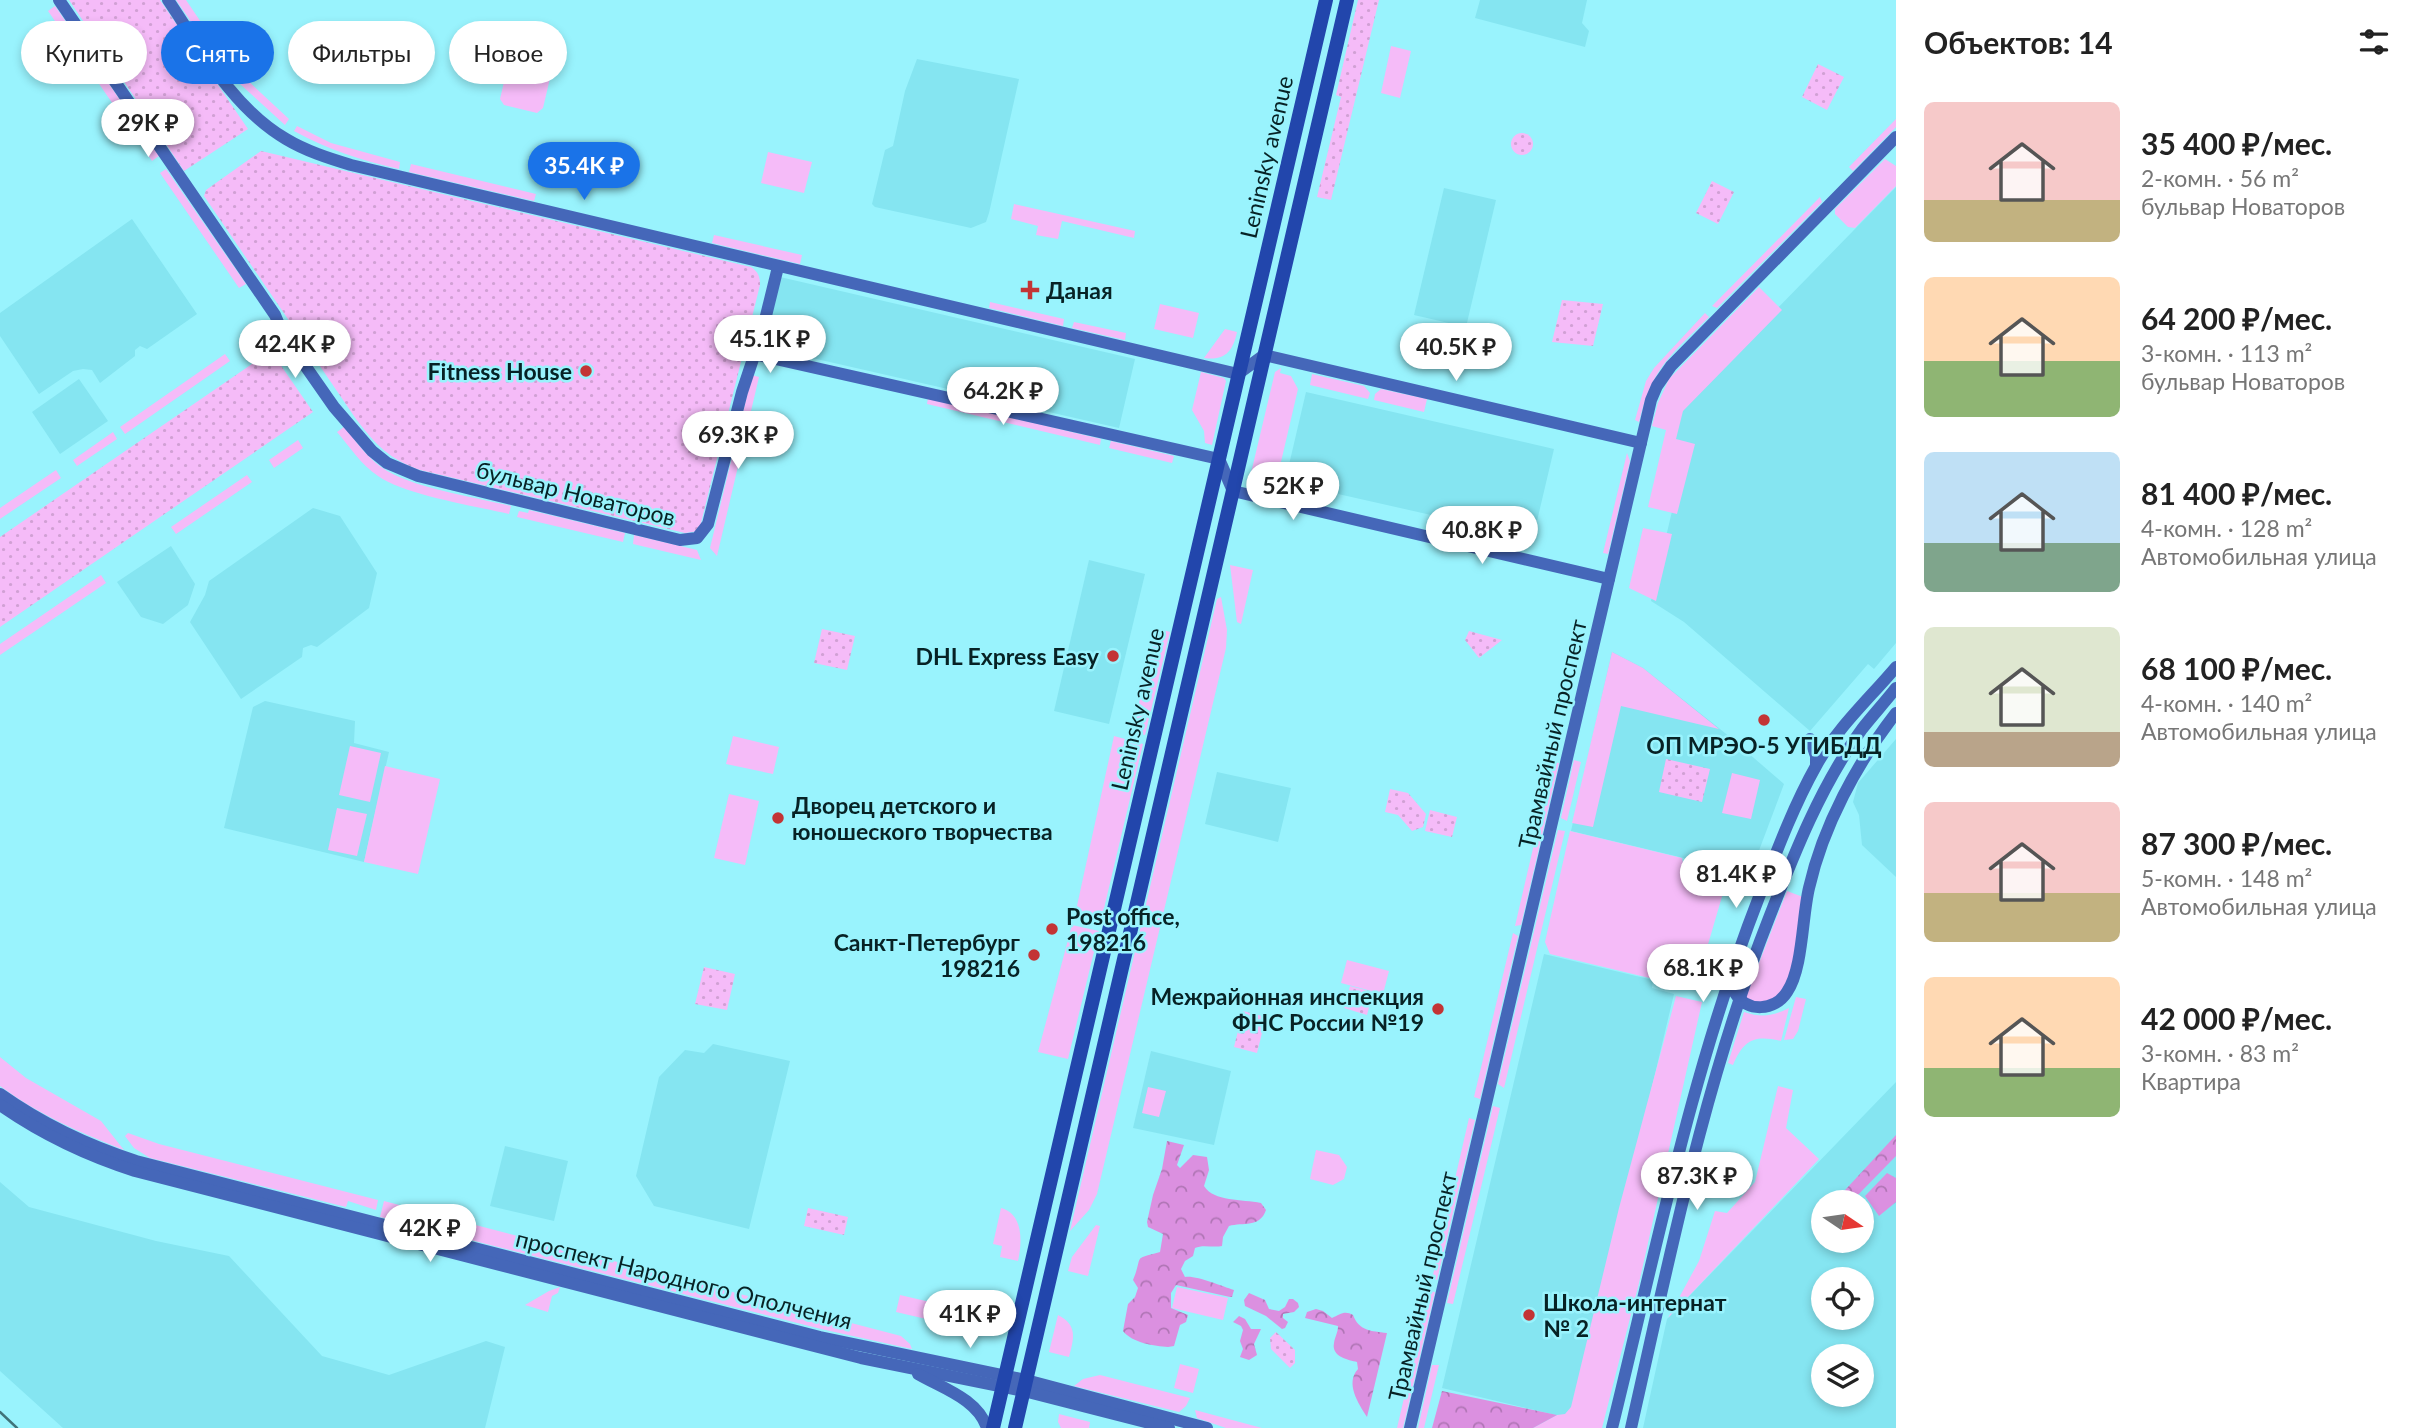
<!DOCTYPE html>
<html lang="ru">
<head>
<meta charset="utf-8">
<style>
	body { margin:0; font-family:Lato,sans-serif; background:#f2f2f2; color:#222; height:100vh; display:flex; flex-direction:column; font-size:26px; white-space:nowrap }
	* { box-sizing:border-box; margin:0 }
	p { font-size:23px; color:#767676 }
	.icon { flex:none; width:38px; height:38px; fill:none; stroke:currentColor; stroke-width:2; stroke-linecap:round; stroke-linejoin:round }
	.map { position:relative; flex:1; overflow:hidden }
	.panel { display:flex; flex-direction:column; background:#fff; width:525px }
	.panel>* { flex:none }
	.top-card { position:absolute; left:21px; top:21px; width:665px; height:63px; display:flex; gap:14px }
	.needle { width:46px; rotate:103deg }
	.controls { position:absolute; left:1811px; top:1190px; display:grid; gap:14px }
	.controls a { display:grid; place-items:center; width:63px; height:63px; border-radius:50%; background:#fff; box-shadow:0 4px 10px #0003; font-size:35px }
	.price { position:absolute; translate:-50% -60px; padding:0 16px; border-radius:24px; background:#fff; color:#222; font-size:23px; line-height:46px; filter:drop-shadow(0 2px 4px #0008) }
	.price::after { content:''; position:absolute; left:50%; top:42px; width:21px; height:16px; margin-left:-10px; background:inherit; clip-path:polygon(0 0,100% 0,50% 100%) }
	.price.current { background:#1a73e8; color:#fff }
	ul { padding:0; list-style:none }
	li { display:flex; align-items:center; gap:21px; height:175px; padding:0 28px }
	li span { display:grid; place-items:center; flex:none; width:196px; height:140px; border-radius:10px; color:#555 }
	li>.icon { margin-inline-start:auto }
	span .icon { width:84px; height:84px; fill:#fffc; stroke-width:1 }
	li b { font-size:30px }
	h2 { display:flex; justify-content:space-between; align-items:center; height:84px; padding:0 28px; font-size:30px }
	.pill { padding:0 24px; border-radius:32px; background:#fff; box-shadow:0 4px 10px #0003; font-size:24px; line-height:63px }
	.pill.current { background:#1a73e8; color:#fff }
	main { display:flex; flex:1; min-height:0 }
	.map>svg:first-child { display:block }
	.built { fill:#85e5f1; fill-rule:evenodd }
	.grass { fill:#f5bbf8 }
	.forest { fill:url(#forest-crowns) }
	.park { fill:url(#park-dots) }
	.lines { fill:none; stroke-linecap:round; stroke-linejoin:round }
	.secondary { stroke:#4567b9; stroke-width:12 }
	.primary { stroke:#2246ac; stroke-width:14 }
	.rail { stroke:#407379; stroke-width:2.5 }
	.poi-dot { fill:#c33435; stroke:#99f3fd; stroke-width:2.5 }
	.labels { text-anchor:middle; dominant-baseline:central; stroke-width:5; stroke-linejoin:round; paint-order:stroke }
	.street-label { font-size:23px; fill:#072225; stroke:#99f3fd }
	.poi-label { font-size:23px; font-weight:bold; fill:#072225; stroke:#99f3fd; text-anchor:start }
</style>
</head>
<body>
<main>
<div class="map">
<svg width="1896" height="1428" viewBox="0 0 1896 1428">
	<defs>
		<pattern id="forest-crowns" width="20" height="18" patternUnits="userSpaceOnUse" patternTransform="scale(1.75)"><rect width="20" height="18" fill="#db90e0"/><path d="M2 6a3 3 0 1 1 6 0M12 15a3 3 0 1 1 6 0" fill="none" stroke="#b075b5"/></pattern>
		<pattern id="park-dots" width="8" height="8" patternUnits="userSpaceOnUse" patternTransform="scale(1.75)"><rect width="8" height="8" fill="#f5bbf8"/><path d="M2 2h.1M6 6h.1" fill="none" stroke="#d1a0d4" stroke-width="1.8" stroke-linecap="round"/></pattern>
	</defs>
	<rect width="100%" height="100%" fill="#99f3fd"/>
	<g class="built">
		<path d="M1480,0H1587L1582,23L1589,31L1585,47L1475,18Z"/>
		<path d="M917,59L1019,79L989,213L986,222L971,228L875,207L872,204L885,150L893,146L905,91Z"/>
		<path d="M1896,187V643L1874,669L1868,664L1810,731L1684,622L1651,601L1687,447L1671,442L1679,409Z"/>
		<path d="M1444,188L1496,200L1466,327L1414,315Z"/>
		<path d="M132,219L197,314L147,349L140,346L135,350V356L100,383L92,370L83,369L73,371L39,394L0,336V313Z"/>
		<path d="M780,277L1135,359L1119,428L764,347Z"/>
		<path d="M79,379L108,421L60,454L32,412Z"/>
		<path d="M1306,392L1554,449L1533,538L1285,482Z"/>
		<path d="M313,508L340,516L377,573L369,608L317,647L311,645L303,648L302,657L241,699L190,622L205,595L209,581Z"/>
		<path d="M171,546L195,584L188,605L163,624L141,617L117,582Z"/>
		<path d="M1089,560L1145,574L1109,724L1054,711Z"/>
		<path d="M1612,652L1643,668L1725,733L1784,784L1743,893L1730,888L1721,867L1571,831Z"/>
		<path d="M265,701L355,721L354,743L389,752L364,862L224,828L253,707Z"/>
		<path d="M1896,739V877L1862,845L1859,815L1853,802L1858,783Z"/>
		<path d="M1217,772L1291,788L1278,842L1205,824Z"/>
		<path d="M1544,954L1653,980L1652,988L1674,994L1573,1419L1442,1388Z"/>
		<path d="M713,1044L790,1061L749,1229L654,1206L636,1176L659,1077L685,1050L704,1053Z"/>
		<path d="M1151,1051L1231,1071L1214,1145L1133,1128Z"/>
		<path d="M1896,1082V1428H1643L1667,1319ZM1824,1202H1862V1241H1824ZM1824,1279H1862V1318H1824ZM1824,1356H1862V1395H1824Z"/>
		<path d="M505,1146L568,1161L554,1221L490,1206Z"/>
		<path d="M0,1182L29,1207L156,1241L229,1256L322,1356L389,1375L486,1341L505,1347L485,1428H63L0,1371Z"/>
	</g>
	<g class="grass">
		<path d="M176,0H186L209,34L201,36Z"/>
		<path d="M55,6L87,52L80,57L48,11Z"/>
		<path d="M525,21L554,28L560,36L543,108L537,113L504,105L500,99L517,26Z"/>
		<path d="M213,41L245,78L289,119L285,125L240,84L210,48Z"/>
		<path d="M1391,46L1411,51L1400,98L1381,93Z"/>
		<path d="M93,60L122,103L115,107L86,65Z"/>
		<path d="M126,109L159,156L152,161L120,114Z"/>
		<path d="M1896,119V127L1853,171L1849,167Z"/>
		<path d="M297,126L331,143L400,162L399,169C360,160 329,150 294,131Z"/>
		<path d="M768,152L812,162L804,193L761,183Z"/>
		<path d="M1885,159L1896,166V186L1855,228L1848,227L1835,214V209Z"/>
		<path d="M411,164L536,194L534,201L409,172Z"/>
		<path d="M166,169L246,284L239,288L160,173Z"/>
		<path d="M1820,197L1822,202L1717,308L1712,306Z"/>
		<path d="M1014,204L1135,231L1134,238L1062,221L1058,239L1036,235L1038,226L1011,219Z"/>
		<path d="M714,235L802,255L800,264L712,243Z"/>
		<path d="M1759,287L1782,310L1683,411L1676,439L1695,444L1677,514L1648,507L1666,430L1652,426L1658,403L1669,379Z"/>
		<path d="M990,302L1064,319L1063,326L989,308Z"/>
		<path d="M1160,304L1199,313L1193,338L1154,329Z"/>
		<path d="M1705,313L1709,317C1671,355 1652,367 1639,422L1635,420L1646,381L1654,368Z"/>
		<path d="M1074,322L1126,333L1125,340L1072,328Z"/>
		<path d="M1225,329L1237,332C1233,351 1225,361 1204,358Z"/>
		<path d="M225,354L230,361L125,434L120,427Z"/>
		<path d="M1281,368L1280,373L1291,376L1298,389L1274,492C1263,489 1251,486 1251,473L1275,372Z"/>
		<path d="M1201,372L1224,378L1226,381L1212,445L1205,443L1204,431L1192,410Z"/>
		<path d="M1312,374L1364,386L1370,393L1368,399L1310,385Z"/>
		<path d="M752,375L759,377L717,556L710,548Z"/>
		<path d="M1381,389L1427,399L1424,412L1374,400L1375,394Z"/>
		<path d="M928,398L1101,439L1100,445L927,404Z"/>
		<path d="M344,427C356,441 366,456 381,467C410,488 475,497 511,506L509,514C475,506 405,495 378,476C361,465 350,447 337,432Z"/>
		<path d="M113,432L117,439L77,466L73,460Z"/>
		<path d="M298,440L303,448L274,468L269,460Z"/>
		<path d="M1111,441L1174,456L1172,463L1109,448Z"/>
		<path d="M1627,453L1630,461L1608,554L1603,553Z"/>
		<path d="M56,470L61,478L0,519V508Z"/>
		<path d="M247,475L252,482L176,534L171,527Z"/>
		<path d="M529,510L625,533L623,542L517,517L519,511L528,513Z"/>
		<path d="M1643,528L1672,534L1656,601L1629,588Z"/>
		<path d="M634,535L697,550L701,560L633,544Z"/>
		<path d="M1230,565L1253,570L1241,624L1237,622Z"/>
		<path d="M101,575L106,583L0,655V644Z"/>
		<path d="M1221,597L1227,630L1226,648L1097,1194L1089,1210L1070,1231L1217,599Z"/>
		<path d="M1157,628L1170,632L1145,735L1132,732Z"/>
		<path d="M1612,652L1643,668L1719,729L1621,706L1593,827L1572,823Z"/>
		<path d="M733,736L779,747L773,774L726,764Z"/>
		<path d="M1114,736L1143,744L1101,921L1075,915Z"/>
		<path d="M350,746L381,753L370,802L339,795Z"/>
		<path d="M1574,760L1581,762L1567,821L1561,818Z"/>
		<path d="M1553,762L1559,763L1521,925L1515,926Z"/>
		<path d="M385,766L440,779L418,874L364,862Z"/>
		<path d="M1732,773L1760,780L1751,819L1722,813Z"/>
		<path d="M729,794L759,801L745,865L714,858Z"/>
		<path d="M337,808L367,814L357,856L328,850Z"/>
		<path d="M1558,830L1565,831L1504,1088L1498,1084Z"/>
		<path d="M1570,831L1682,858L1683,863L1720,873L1723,893L1695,989L1550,954L1545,942Z"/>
		<path d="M1787,891L1803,897L1798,940L1786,989L1767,1004L1745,999Z"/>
		<path d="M1072,925L1099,931L1068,1059L1038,1052Z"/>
		<path d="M1513,933L1518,936L1480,1099L1474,1097Z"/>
		<path d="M1347,960L1389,971L1383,994L1341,983Z"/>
		<path d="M1676,996L1702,1002L1639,1283L1602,1428H1533L1557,1415L1565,1414L1571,1407L1619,1208Z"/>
		<path d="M1796,997L1806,999L1798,1031L1793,1039L1784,1040Z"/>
		<path d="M1789,1008L1781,1041C1755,1035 1744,1039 1733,1065L1728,1063L1744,1012C1762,1018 1773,1016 1789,1008Z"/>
		<path d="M0,1057L26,1078L101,1121L124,1150C81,1133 37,1114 0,1086Z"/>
		<path d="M1778,1086L1793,1090L1786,1128L1819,1159L1668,1318L1699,1261L1715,1211L1727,1213L1755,1182Z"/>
		<path d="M1148,1087L1166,1091L1159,1117L1142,1113Z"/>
		<path d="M1493,1106L1500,1108L1453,1304L1447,1303Z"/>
		<path d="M1469,1118L1475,1120L1437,1280L1432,1279Z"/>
		<path d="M128,1133L159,1144L378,1200L376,1210L348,1201L346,1207L150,1158L134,1148L125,1136Z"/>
		<path d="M1316,1150L1339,1155L1347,1167L1344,1179L1333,1185L1310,1179Z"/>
		<path d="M384,1201L901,1336L910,1344L912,1349L821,1329L380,1217Z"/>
		<path d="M1001,1208C1024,1214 1022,1243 1018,1261L1000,1257L1002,1246L993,1244Z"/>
		<path d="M1096,1225L1100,1226L1088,1276L1068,1271L1072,1257Z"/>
		<path d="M560,1287L558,1293L552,1296L548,1312L525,1305L549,1291Z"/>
		<path d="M1177,1287L1228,1298L1223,1320L1172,1308Z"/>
		<path d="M1429,1291L1435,1292L1403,1428H1397Z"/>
		<path d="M900,1295L986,1315L982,1332L896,1312Z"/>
		<path d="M1058,1315C1078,1325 1074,1339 1069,1357L1049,1352Z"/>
		<path d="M1180,1364L1199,1369L1193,1393L1174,1388Z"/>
		<path d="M1432,1365H1439L1424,1428H1418Z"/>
		<path d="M1100,1375L1190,1398L1186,1406L1179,1412L1074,1386L1083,1379Z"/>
		<path d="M1195,1410L1262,1428H1226L1197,1418Z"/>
		<path d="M1059,1414L1090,1422L1089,1428H1061L1058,1422Z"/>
	</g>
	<g class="forest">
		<path d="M1896,1135V1156L1851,1202H1834Z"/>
		<path d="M1167,1141L1184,1145L1177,1165L1180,1168L1193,1155L1207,1157L1209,1170L1204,1186C1214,1202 1242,1199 1261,1203L1266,1210C1260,1228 1243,1222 1229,1226L1223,1237L1222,1246C1213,1248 1203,1244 1195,1248L1193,1256L1185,1261L1181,1269L1185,1277C1196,1275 1221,1286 1234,1290L1232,1297H1230L1176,1285L1171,1293V1308L1188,1315L1186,1322L1180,1325L1174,1346L1168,1347C1155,1346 1132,1343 1123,1331L1128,1304L1135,1297L1138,1288L1133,1280C1144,1254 1131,1260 1160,1252L1163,1234L1148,1227L1147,1222L1153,1195L1162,1169Z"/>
		<path d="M1887,1173L1896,1178V1202L1879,1216L1865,1196Z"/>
		<path d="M1249,1293L1265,1300L1269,1309L1279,1311L1285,1307L1289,1299H1293L1298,1303L1299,1307L1294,1312L1283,1314V1318L1288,1322L1285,1328L1282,1329L1266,1316L1245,1306L1244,1300Z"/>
		<path d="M1316,1309L1323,1311L1332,1318C1340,1314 1345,1310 1353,1315C1359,1331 1371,1331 1387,1333L1367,1417C1358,1403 1345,1383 1358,1369L1357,1362C1349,1360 1331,1357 1334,1343C1335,1336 1338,1333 1338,1326L1305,1318L1307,1312Z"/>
		<path d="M1239,1316L1245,1319L1251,1329H1261L1254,1344L1257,1355L1249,1360L1240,1357L1243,1349L1240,1341L1243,1330L1241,1326L1233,1322Z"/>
		<path d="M1442,1391L1557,1415L1533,1428H1432Z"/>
	</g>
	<g class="park">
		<path d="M69,0H160L248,129L184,171Z"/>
		<path d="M1358,0H1379L1331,200L1317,197L1341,97L1336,95Z"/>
		<path d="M1818,64L1844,77L1827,110L1802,97Z"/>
		<circle cx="1522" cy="144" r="11"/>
		<path d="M261,151L751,267C758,272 760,276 760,285L699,531L685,533L420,470C389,459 376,445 356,419L204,196L206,190Z"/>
		<path d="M1712,181L1734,192L1718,224L1696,213Z"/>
		<path d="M1562,300L1603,304L1593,346L1552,342Z"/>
		<path d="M271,351L313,412L0,627V537Z"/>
		<path d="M822,629L855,636L847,670L814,663Z"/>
		<path d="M1469,631L1502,640L1479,658L1465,640Z"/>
		<path d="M1666,759L1710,769L1702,802L1659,792Z"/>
		<path d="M1390,789L1408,793L1426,814L1423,827L1412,831L1398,815L1385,812Z"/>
		<path d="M1430,810L1457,817L1452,837L1425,831Z"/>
		<path d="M704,967L735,974L727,1010L695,1004Z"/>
		<path d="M1350,986L1373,992L1367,1015L1344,1008Z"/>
		<path d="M1243,1011L1266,1017L1257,1053L1234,1047Z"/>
		<path d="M808,1208L848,1217L844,1235L804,1226Z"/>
		<path d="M1276,1332L1295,1350V1363L1290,1368L1271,1349L1270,1338Z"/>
	</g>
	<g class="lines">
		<g class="secondary">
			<path d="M59,0L275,315L283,334L334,407L372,451L387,463L418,476L680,540L697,538L708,524L742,392L762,332L778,267"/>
			<path d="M168,0C201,49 233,108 286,139C306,151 328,158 351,165L1238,374L1264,355L1641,443"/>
			<path d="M754,354L1219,459L1233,491L1609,579"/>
			<path d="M1810,739L1816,756V765"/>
			<path d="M1735,993C1747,1013 1775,1011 1787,992C1803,969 1802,917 1809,888C1823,826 1857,763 1896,713"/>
			<path d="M0,1094C41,1123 89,1146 136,1161L820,1337L1026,1380L1207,1428"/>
			<path d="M0,1105C40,1133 88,1156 135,1171L861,1358L1024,1391L1169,1428"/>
			<path d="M918,1374C942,1388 978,1399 987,1428"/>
			<path d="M1410,1428L1651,400L1657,386L1671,366L1896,137"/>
			<path d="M1612,1428C1656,1250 1692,1069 1759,897C1776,853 1793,807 1816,766C1836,729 1869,699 1896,667"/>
			<path d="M1631,1428C1670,1256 1704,1083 1769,918C1794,854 1821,785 1862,729C1873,715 1885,702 1896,688"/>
		</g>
		<g class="primary">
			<path d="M993,1428L1326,0"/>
			<path d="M1015,1428L1347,0"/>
		</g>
		<path class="rail" d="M0,1412L17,1428"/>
	</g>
	<g class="poi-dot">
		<path d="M1026.5 279.5h7v7h7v7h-7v7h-7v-7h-7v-7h7z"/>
		<circle cx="586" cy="371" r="7"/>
		<circle cx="1113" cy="656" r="7"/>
		<circle cx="1764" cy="720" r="7"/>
		<circle cx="778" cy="818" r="7"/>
		<circle cx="1052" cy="929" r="7"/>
		<circle cx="1034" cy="955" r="7"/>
		<circle cx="1438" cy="1009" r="7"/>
		<circle cx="1529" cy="1315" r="7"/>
	</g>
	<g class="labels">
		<g class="street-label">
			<text transform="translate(1266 157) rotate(-77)">Leninsky avenue</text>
			<text transform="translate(576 493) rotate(14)">бульвар Новаторов</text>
			<text transform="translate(1137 709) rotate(-77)">Leninsky avenue</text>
			<text transform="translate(1552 734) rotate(-77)">Трамвайный проспект</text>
			<text transform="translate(684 1279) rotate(14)">проспект Народного Ополчения</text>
			<text transform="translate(1422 1286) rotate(-77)">Трамвайный проспект</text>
		</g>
		<g class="poi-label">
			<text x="1046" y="290">Даная</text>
			<text x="572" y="371" text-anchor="end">Fitness House</text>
			<text x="1099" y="656" text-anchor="end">DHL Express Easy</text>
			<text x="1764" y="745" text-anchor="middle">ОП МРЭО-5 УГИБДД</text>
			<text x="792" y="805">Дворец детского и<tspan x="792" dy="26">юношеского творчества</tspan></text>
			<text x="1066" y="916">Post office,<tspan x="1066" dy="26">198216</tspan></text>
			<text x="1020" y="942" text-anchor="end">Санкт-Петербург<tspan x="1020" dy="26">198216</tspan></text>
			<text x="1424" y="996" text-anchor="end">Межрайонная инспекция<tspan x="1424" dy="26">ФНС России №19</tspan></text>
			<text x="1543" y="1302">Школа-интернат<tspan x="1543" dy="26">№ 2</tspan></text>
		</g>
	</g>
</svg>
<div class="controls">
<a><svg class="needle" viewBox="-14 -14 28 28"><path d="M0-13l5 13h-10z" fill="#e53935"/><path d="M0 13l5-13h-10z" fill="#767676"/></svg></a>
<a><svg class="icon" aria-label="locate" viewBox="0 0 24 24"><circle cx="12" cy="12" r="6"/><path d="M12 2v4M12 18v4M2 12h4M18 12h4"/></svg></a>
<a><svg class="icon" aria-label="layers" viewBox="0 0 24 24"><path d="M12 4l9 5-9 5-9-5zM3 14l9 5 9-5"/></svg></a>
</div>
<b class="price" style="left:148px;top:159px">29K ₽</b>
<b class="price current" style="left:584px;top:202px">35.4K ₽</b>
<b class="price" style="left:770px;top:375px">45.1K ₽</b>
<b class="price" style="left:295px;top:380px">42.4K ₽</b>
<b class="price" style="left:1456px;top:383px">40.5K ₽</b>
<b class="price" style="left:1003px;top:427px">64.2K ₽</b>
<b class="price" style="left:738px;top:471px">69.3K ₽</b>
<b class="price" style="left:1293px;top:522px">52K ₽</b>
<b class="price" style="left:1482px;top:566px">40.8K ₽</b>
<b class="price" style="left:1736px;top:910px">81.4K ₽</b>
<b class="price" style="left:1703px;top:1004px">68.1K ₽</b>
<b class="price" style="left:1697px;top:1212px">87.3K ₽</b>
<b class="price" style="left:430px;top:1264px">42K ₽</b>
<b class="price" style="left:970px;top:1350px">41K ₽</b>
<div class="top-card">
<a class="pill">Купить</a>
<a class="pill current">Снять</a>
<a class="pill">Фильтры</a>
<a class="pill">Новое</a>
</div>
</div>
<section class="panel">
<h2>Объектов: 14<svg class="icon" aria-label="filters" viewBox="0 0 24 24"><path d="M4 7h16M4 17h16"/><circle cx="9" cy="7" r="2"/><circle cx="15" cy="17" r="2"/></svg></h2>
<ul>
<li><span style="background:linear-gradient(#f6c9c9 70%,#c2b280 0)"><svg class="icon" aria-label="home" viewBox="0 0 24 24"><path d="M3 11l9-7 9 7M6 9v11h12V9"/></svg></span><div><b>35 400 ₽/мес.</b><p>2-комн. · 56 m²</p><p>бульвар Новаторов</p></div></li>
<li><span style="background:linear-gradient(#ffd9b3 60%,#8fb573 0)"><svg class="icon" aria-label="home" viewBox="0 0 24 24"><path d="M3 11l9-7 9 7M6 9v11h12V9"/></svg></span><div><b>64 200 ₽/мес.</b><p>3-комн. · 113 m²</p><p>бульвар Новаторов</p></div></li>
<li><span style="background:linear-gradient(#bfe0f5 65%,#7fa58c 0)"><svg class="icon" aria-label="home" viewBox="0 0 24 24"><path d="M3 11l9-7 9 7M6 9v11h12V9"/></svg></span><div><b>81 400 ₽/мес.</b><p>4-комн. · 128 m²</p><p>Автомобильная улица</p></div></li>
<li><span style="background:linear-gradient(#dfe7d0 75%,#b9a48a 0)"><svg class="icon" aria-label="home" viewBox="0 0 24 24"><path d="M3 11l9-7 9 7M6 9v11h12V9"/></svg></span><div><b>68 100 ₽/мес.</b><p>4-комн. · 140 m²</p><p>Автомобильная улица</p></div></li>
<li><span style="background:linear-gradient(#f6c9c9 65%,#c2b280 0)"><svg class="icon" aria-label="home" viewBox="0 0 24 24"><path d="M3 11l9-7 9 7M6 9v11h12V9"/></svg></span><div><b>87 300 ₽/мес.</b><p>5-комн. · 148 m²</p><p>Автомобильная улица</p></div></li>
<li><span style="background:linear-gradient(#ffd9b3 65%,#8fb573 0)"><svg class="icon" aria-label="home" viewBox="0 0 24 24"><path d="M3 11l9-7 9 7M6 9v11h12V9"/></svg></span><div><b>42 000 ₽/мес.</b><p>3-комн. · 83 m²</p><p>Квартира</p></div></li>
</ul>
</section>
</main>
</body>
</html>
